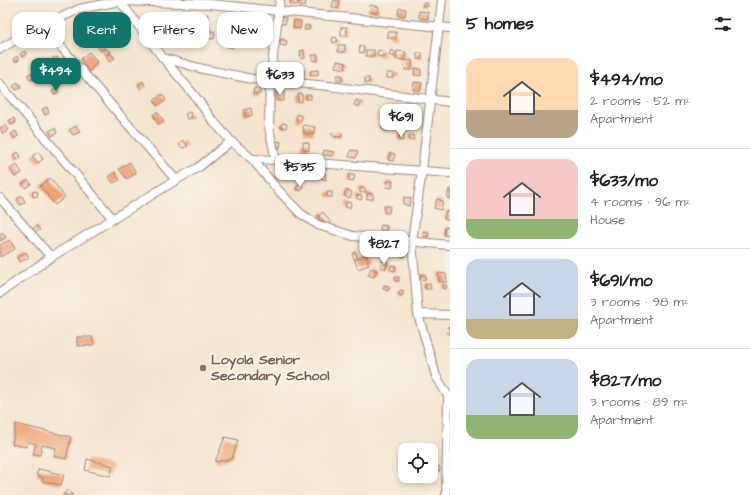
<!DOCTYPE html>
<html lang="en">
<head>
<meta charset="utf-8">
<style>
	body { margin:0; font-family:"Architects Daughter",sans-serif; background:#f6f6f6; color:#202124; height:100vh; display:flex; flex-direction:column; font-size:15px; white-space:nowrap }
	* { box-sizing:border-box; margin:0 }
	p { font-size:13px; color:#757577 }
	.icon { flex:none; width:22px; height:22px; fill:none; stroke:currentColor; stroke-width:2; stroke-linecap:round; stroke-linejoin:round }
	.map { position:relative; flex:1; overflow:hidden }
	.details { display:flex; flex-direction:column; background:#fff; width:300px }
	.details>* { flex:none }
	.top-card { position:absolute; left:12px; top:12px; width:378px; height:36px; display:flex; gap:8px }
	.fabs { position:absolute; left:398px; top:443px; display:grid; gap:8px }
	.fabs a { display:grid; place-items:center; width:40px; height:40px; border-radius:8px; background:#fff; box-shadow:0 2px 6px #0003; font-size:20px }
	.price { position:absolute; translate:-50% -34px; padding:0 9px; border-radius:8px; background:#fff; color:#222; font-size:13px; line-height:26px; filter:drop-shadow(0 1px 2px #0008) }
	.price::after { content:''; position:absolute; left:50%; top:24px; width:12px; height:9px; margin-left:-6px; background:inherit; clip-path:polygon(0 0,100% 0,50% 100%) }
	.price.on { background:#0f766e; color:#fff }
	ul { padding:0; list-style:none }
	li { display:flex; align-items:center; gap:12px; height:100px; padding:0 16px }
	li+li { border-top:1px solid #e0e0e0 }
	li span { display:grid; place-items:center; flex:none; width:112px; height:80px; border-radius:12px; color:#555 }
	li>.icon { margin-inline-start:auto }
	span .icon { width:48px; height:48px; fill:#fffc; stroke-width:1 }
	li b { font-size:17px }
	h2 { display:flex; justify-content:space-between; align-items:center; height:48px; padding:0 16px; font-size:17px }
	.tag { padding:0 14px; border-radius:12px; background:#fff; box-shadow:0 2px 6px #0003; font-size:14px; line-height:36px }
	.tag.on { background:#0f766e; color:#fff }
	main { display:flex; flex:1; min-height:0 }
	.map>svg:first-child { display:block }
	.building { fill:#efa476 }
	.lines { fill:none; stroke-linecap:round; stroke-linejoin:round }
	.minor-casing { stroke:#a0827d; stroke-width:10 }
	.minor { stroke:#fff; stroke-width:8 }
	.education-dot { fill:#8d6e63; stroke:#f7f3e8; stroke-width:1.5 }
	.labels { text-anchor:middle; dominant-baseline:central; stroke-width:4; stroke-linejoin:round; paint-order:stroke }
	.education-label { font-size:14px; font-weight:bold; fill:#785e54; stroke:#f7f3e8; text-anchor:start }
</style>
</head>
<body>
<main>
<div class="map">
<svg width="450" height="495" viewBox="0 0 450 495">
	<rect width="100%" height="100%" fill="#f7f3e8"/>
	<filter id="ink" filterUnits="userSpaceOnUse"><feTurbulence type="fractalNoise" baseFrequency=".025" numOctaves="2"/><feDisplacementMap in="SourceGraphic" scale="8" xChannelSelector="R" yChannelSelector="G"/><feConvolveMatrix kernelMatrix="1 2 1 2 8 2 1 2 1" color-interpolation-filters="sRGB"/></filter>
	<filter id="wash" filterUnits="userSpaceOnUse"><feTurbulence type="fractalNoise" baseFrequency=".012" numOctaves="4" result="noise"/><feDisplacementMap in="SourceGraphic" scale="16" xChannelSelector="R" yChannelSelector="G"/><feGaussianBlur stdDeviation="0.9" result="paint"/><feColorMatrix in="noise" values="0 0 0 0 0 0 0 0 0 0 0 0 0 0 0 0 0 1.4 0 .05"/><feComposite in="paint" operator="in"/></filter>
	<g filter="url(#wash)">
		<rect width="100%" height="100%" fill="#f5e5cf"/>
		<g id="blocks">
			<g class="building">
				<path d="M291,0H298L297,5L290,4Z"/>
				<path d="M299,0H306L305,6L299,5Z"/>
				<path d="M334,0L340,1L338,9L332,7Z"/>
				<path d="M423,3H428L427,6H422Z"/>
				<path d="M370,5L379,7L378,13L369,12Z"/>
				<path d="M399,8L406,9L405,16L398,15Z"/>
				<path d="M419,11L428,12V19L419,18Z"/>
				<path d="M202,14L208,15L206,23L198,21Z"/>
				<path d="M281,17L286,18L285,24L280,23Z"/>
				<path d="M174,19L182,20L181,28L173,27Z"/>
				<path d="M294,20L301,21L300,29L293,28Z"/>
				<path d="M305,25L310,26L309,30H304Z"/>
				<path d="M230,26L236,28L235,34L229,32Z"/>
				<rect x="341" y="27" width="6" height="9"/>
				<path d="M100,28L108,29L107,36L99,35Z"/>
				<path d="M120,30L126,32L125,39L118,38Z"/>
				<path d="M207,30L215,32L214,39L205,38Z"/>
				<rect x="388" y="32" width="8" height="6"/>
				<path d="M219,34H225V39L219,38Z"/>
				<path d="M237,35L242,36L241,42L235,40Z"/>
				<path d="M97,37L100,41L96,44L92,41Z"/>
				<path d="M336,37L338,41L333,43L332,38Z"/>
				<path d="M192,38L199,39V45H191Z"/>
				<path d="M281,39L287,41L286,46L280,45Z"/>
				<path d="M228,41L234,42L233,48L227,47Z"/>
				<path d="M102,42L106,47L101,51L97,46Z"/>
				<rect x="338" y="45" width="7" height="7"/>
				<path d="M360,46L364,47L363,53L359,52Z"/>
				<path d="M106,48L110,52L106,55L103,51Z"/>
				<path d="M304,50L305,58L301,59L300,51Z"/>
				<rect x="366" y="50" width="8" height="6"/>
				<path d="M378,50L384,51L383,57L377,56Z"/>
				<path d="M391,50L395,52L394,57L389,55Z"/>
				<path d="M25,51L26,54L22,57L20,54Z"/>
				<path d="M397,51L406,52L404,60L396,59Z"/>
				<path d="M89,52L97,62L89,72L81,59Z"/>
				<path d="M110,53L115,58L109,62L106,56Z"/>
				<rect x="417" y="53" width="5" height="6"/>
				<path d="M312,55H318V61L312,60Z"/>
				<path d="M17,56L19,60L15,62L13,59Z"/>
				<path d="M57,57L59,61L55,62L53,58Z"/>
				<path d="M412,60V70H405L404,61Z"/>
				<path d="M337,61L346,63L345,69L335,67Z"/>
				<path d="M37,68L40,73L37,75L34,70Z"/>
				<path d="M415,68L421,69V76L414,75Z"/>
				<rect x="300" y="70" width="4" height="7"/>
				<path d="M318,70V75H311L310,71Z"/>
				<path d="M31,73L34,78L30,80L27,75Z"/>
				<rect x="387" y="73" width="6" height="5"/>
				<path d="M337,75H342L343,81H337Z"/>
				<rect x="365" y="78" width="4" height="5"/>
				<path d="M143,81L145,86L141,90L138,85Z"/>
				<path d="M17,82L22,86L17,90L13,87Z"/>
				<path d="M414,82L422,83L420,91L413,90Z"/>
				<path d="M57,88L59,92L54,95L52,91Z"/>
				<path d="M254,88L260,89V94H253Z"/>
				<path d="M276,92H284V101L276,100Z"/>
				<path d="M162,94L166,100L157,106L154,100Z"/>
				<path d="M298,94H302V102L298,101Z"/>
				<rect x="306" y="95" width="5" height="4"/>
				<path d="M356,100L361,102L359,107L354,105Z"/>
				<path d="M47,107L49,113L45,115L42,109Z"/>
				<rect x="401" y="107" width="6" height="4"/>
				<path d="M251,108L252,115L245,117L244,110Z"/>
				<path d="M157,112L164,121L158,124L153,115Z"/>
				<path d="M190,112L192,118L187,119L185,114Z"/>
				<path d="M297,114L302,116L301,122L296,121Z"/>
				<path d="M14,118L16,123L11,125L9,120Z"/>
				<path d="M282,123L287,124L286,128L280,127Z"/>
				<path d="M383,124L388,125L387,131L382,129Z"/>
				<path d="M5,125L9,130L3,134L0,128Z"/>
				<path d="M303,125L315,127L313,135L304,133Z"/>
				<path d="M76,126L80,132L73,135L69,130Z"/>
				<path d="M55,128L57,133L52,136L49,131Z"/>
				<path d="M16,131L18,136L14,139L11,134Z"/>
				<path d="M341,132L342,137H334L331,133Z"/>
				<path d="M400,134L404,135L403,141L398,140Z"/>
				<path d="M409,135H413L414,140H409Z"/>
				<path d="M183,140L188,146L183,148L179,145Z"/>
				<path d="M276,141L281,142L280,148L275,147Z"/>
				<path d="M303,142L309,143V151L303,149Z"/>
				<path d="M324,150L334,152L333,156L323,155Z"/>
				<path d="M351,150L358,151L356,158L349,157Z"/>
				<path d="M18,152L21,157L16,160L13,155Z"/>
				<path d="M38,152L43,159L38,163L32,156Z"/>
				<path d="M390,153L395,154L393,161L388,160Z"/>
				<path d="M130,162L136,173L127,179L119,169Z"/>
				<path d="M17,165L22,173L15,177L10,169Z"/>
				<path d="M290,169L295,170L293,175L288,173Z"/>
				<path d="M115,172L120,180L113,183L109,177Z"/>
				<path d="M318,172H325L326,180L321,178Z"/>
				<path d="M349,174L355,176L353,181L348,180Z"/>
				<path d="M50,178L65,197L55,205L40,186Z"/>
				<path d="M28,180L31,184L25,188L22,184Z"/>
				<path d="M387,181H393L392,188L386,187Z"/>
				<path d="M298,184L303,186L301,191L296,189Z"/>
				<path d="M360,188H365L366,192L360,193Z"/>
				<path d="M449,189H450V199L447,198Z"/>
				<path d="M346,190L352,192L350,198L344,196Z"/>
				<path d="M37,191L38,196L33,197L32,192Z"/>
				<rect x="327" y="192" width="5" height="5"/>
				<path d="M367,193L373,194V199H367Z"/>
				<path d="M357,195L362,196L361,200L356,198Z"/>
				<path d="M22,196L25,202L20,205L17,199Z"/>
				<path d="M404,197L411,198L409,206L403,204Z"/>
				<path d="M437,199L443,201L441,210L434,208Z"/>
				<path d="M346,202L351,203L350,208L345,207Z"/>
				<path d="M384,206H390L389,213H384Z"/>
				<path d="M446,211L450,212V221L444,219Z"/>
				<path d="M323,212L331,223L327,225L323,220L321,221L318,216Z"/>
				<path d="M381,225L387,226L386,231L380,230Z"/>
				<path d="M37,226L40,230L35,232L33,229Z"/>
				<path d="M445,227L450,228V236L444,235Z"/>
				<path d="M423,231L429,232L428,237L423,236Z"/>
				<path d="M2,232L6,237L0,241V234Z"/>
				<path d="M10,240L15,249L0,257V245Z"/>
				<path d="M372,247L378,248L376,254L370,252Z"/>
				<path d="M401,250L406,251L405,257L400,256Z"/>
				<path d="M26,252L29,258L19,262L17,257Z"/>
				<path d="M355,252L357,257L355,260L366,255L369,265L358,269L352,254Z"/>
				<path d="M381,261L388,262L386,269L380,267Z"/>
				<path d="M391,265L396,266L395,271L390,270Z"/>
				<path d="M371,268L377,271L374,277L368,275Z"/>
				<path d="M438,273L446,274L447,282H439Z"/>
				<path d="M421,274L426,275L425,280L420,279Z"/>
				<rect x="395" y="277" width="4" height="4"/>
				<path d="M425,284H430L431,289H425Z"/>
				<path d="M442,284L447,286L446,289L442,288Z"/>
				<path d="M384,285L390,287L388,291L383,289Z"/>
				<path d="M400,290L404,291L402,296L398,294Z"/>
				<path d="M448,326L450,327V334L447,333Z"/>
				<path d="M77,337H92L94,345L77,346Z"/>
				<path d="M16,424L71,437L66,459L54,456L56,448L42,445L40,455L33,454L36,444L28,442L26,447L12,444Z"/>
				<path d="M225,437L238,440L232,459L215,462Z"/>
				<path d="M87,459L113,466L110,476L85,470Z"/>
				<path d="M439,466L440,471L434,472L433,467Z"/>
				<path d="M39,469L64,475L61,485L42,481L43,478L36,475Z"/>
				<path d="M67,490L73,495H63Z"/>
			</g>
		</g>
	</g>
	<g filter="url(#ink)">
		<use href="#blocks" fill-opacity="0" stroke="#a0827d" stroke-width="1"/>
		<g class="lines">
			<g class="minor-casing">
				<g id="minor">
					<path d="M442,0L422,170L412,241L418,314L450,315"/>
					<path d="M43,26L176,180"/>
					<path d="M0,49L24,35L79,9L120,1L210,4L450,28"/>
					<path d="M163,58L203,69L252,79L329,86L450,102"/>
					<path d="M0,84L113,219"/>
					<path d="M231,141L252,159L279,191L300,213L318,225L353,236L450,245"/>
					<path d="M252,159L276,160L450,173"/>
					<path d="M276,160L269,128L270,81L280,0"/>
					<path d="M0,198L51,257"/>
					<path d="M0,293L51,257L176,180L199,167L231,141L213,121L195,96L163,58L119,0"/>
					<path d="M418,314L436,376L448,396H450"/>
					<path d="M446,495L448,396"/>
				</g>
			</g>
			<use href="#minor" class="minor"/>
		</g>
	</g>
	<circle class="education-dot" cx="203" cy="368" r="4"/>
	<g class="labels">
		<g class="education-label">
			<text x="211" y="360">Loyola Senior<tspan x="211" dy="16">Secondary School</tspan></text>
		</g>
	</g>
</svg>
<div class="fabs">
<a><svg class="icon" aria-label="locate" viewBox="0 0 24 24"><circle cx="12" cy="12" r="6"/><path d="M12 2v4M12 18v4M2 12h4M18 12h4"/></svg></a>
</div>
<b class="price on" style="left:56px;top:92px">$494</b>
<b class="price" style="left:280px;top:96px">$633</b>
<b class="price" style="left:401px;top:138px">$691</b>
<b class="price" style="left:300px;top:188px">$535</b>
<b class="price" style="left:384px;top:265px">$827</b>
<div class="top-card">
<a class="tag">Buy</a>
<a class="tag on">Rent</a>
<a class="tag">Filters</a>
<a class="tag">New</a>
</div>
</div>
<section class="details">
<h2>5 homes<svg class="icon" aria-label="filters" viewBox="0 0 24 24"><path d="M4 7h16M4 17h16"/><circle cx="9" cy="7" r="2"/><circle cx="15" cy="17" r="2"/></svg></h2>
<ul>
<li><span style="background:linear-gradient(#ffd9b3 65%,#b9a48a 0)"><svg class="icon" aria-label="home" viewBox="0 0 24 24"><path d="M3 11l9-7 9 7M6 9v11h12V9"/></svg></span><div><b>$494/mo</b><p>2 rooms · 52 m²</p><p>Apartment</p></div></li>
<li><span style="background:linear-gradient(#f6c9c9 75%,#8fb573 0)"><svg class="icon" aria-label="home" viewBox="0 0 24 24"><path d="M3 11l9-7 9 7M6 9v11h12V9"/></svg></span><div><b>$633/mo</b><p>4 rooms · 96 m²</p><p>House</p></div></li>
<li><span style="background:linear-gradient(#c9d6e8 75%,#c2b280 0)"><svg class="icon" aria-label="home" viewBox="0 0 24 24"><path d="M3 11l9-7 9 7M6 9v11h12V9"/></svg></span><div><b>$691/mo</b><p>3 rooms · 98 m²</p><p>Apartment</p></div></li>
<li><span style="background:linear-gradient(#c9d6e8 70%,#8fb573 0)"><svg class="icon" aria-label="home" viewBox="0 0 24 24"><path d="M3 11l9-7 9 7M6 9v11h12V9"/></svg></span><div><b>$827/mo</b><p>3 rooms · 89 m²</p><p>Apartment</p></div></li>
</ul>
</section>
</main>
</body>
</html>
